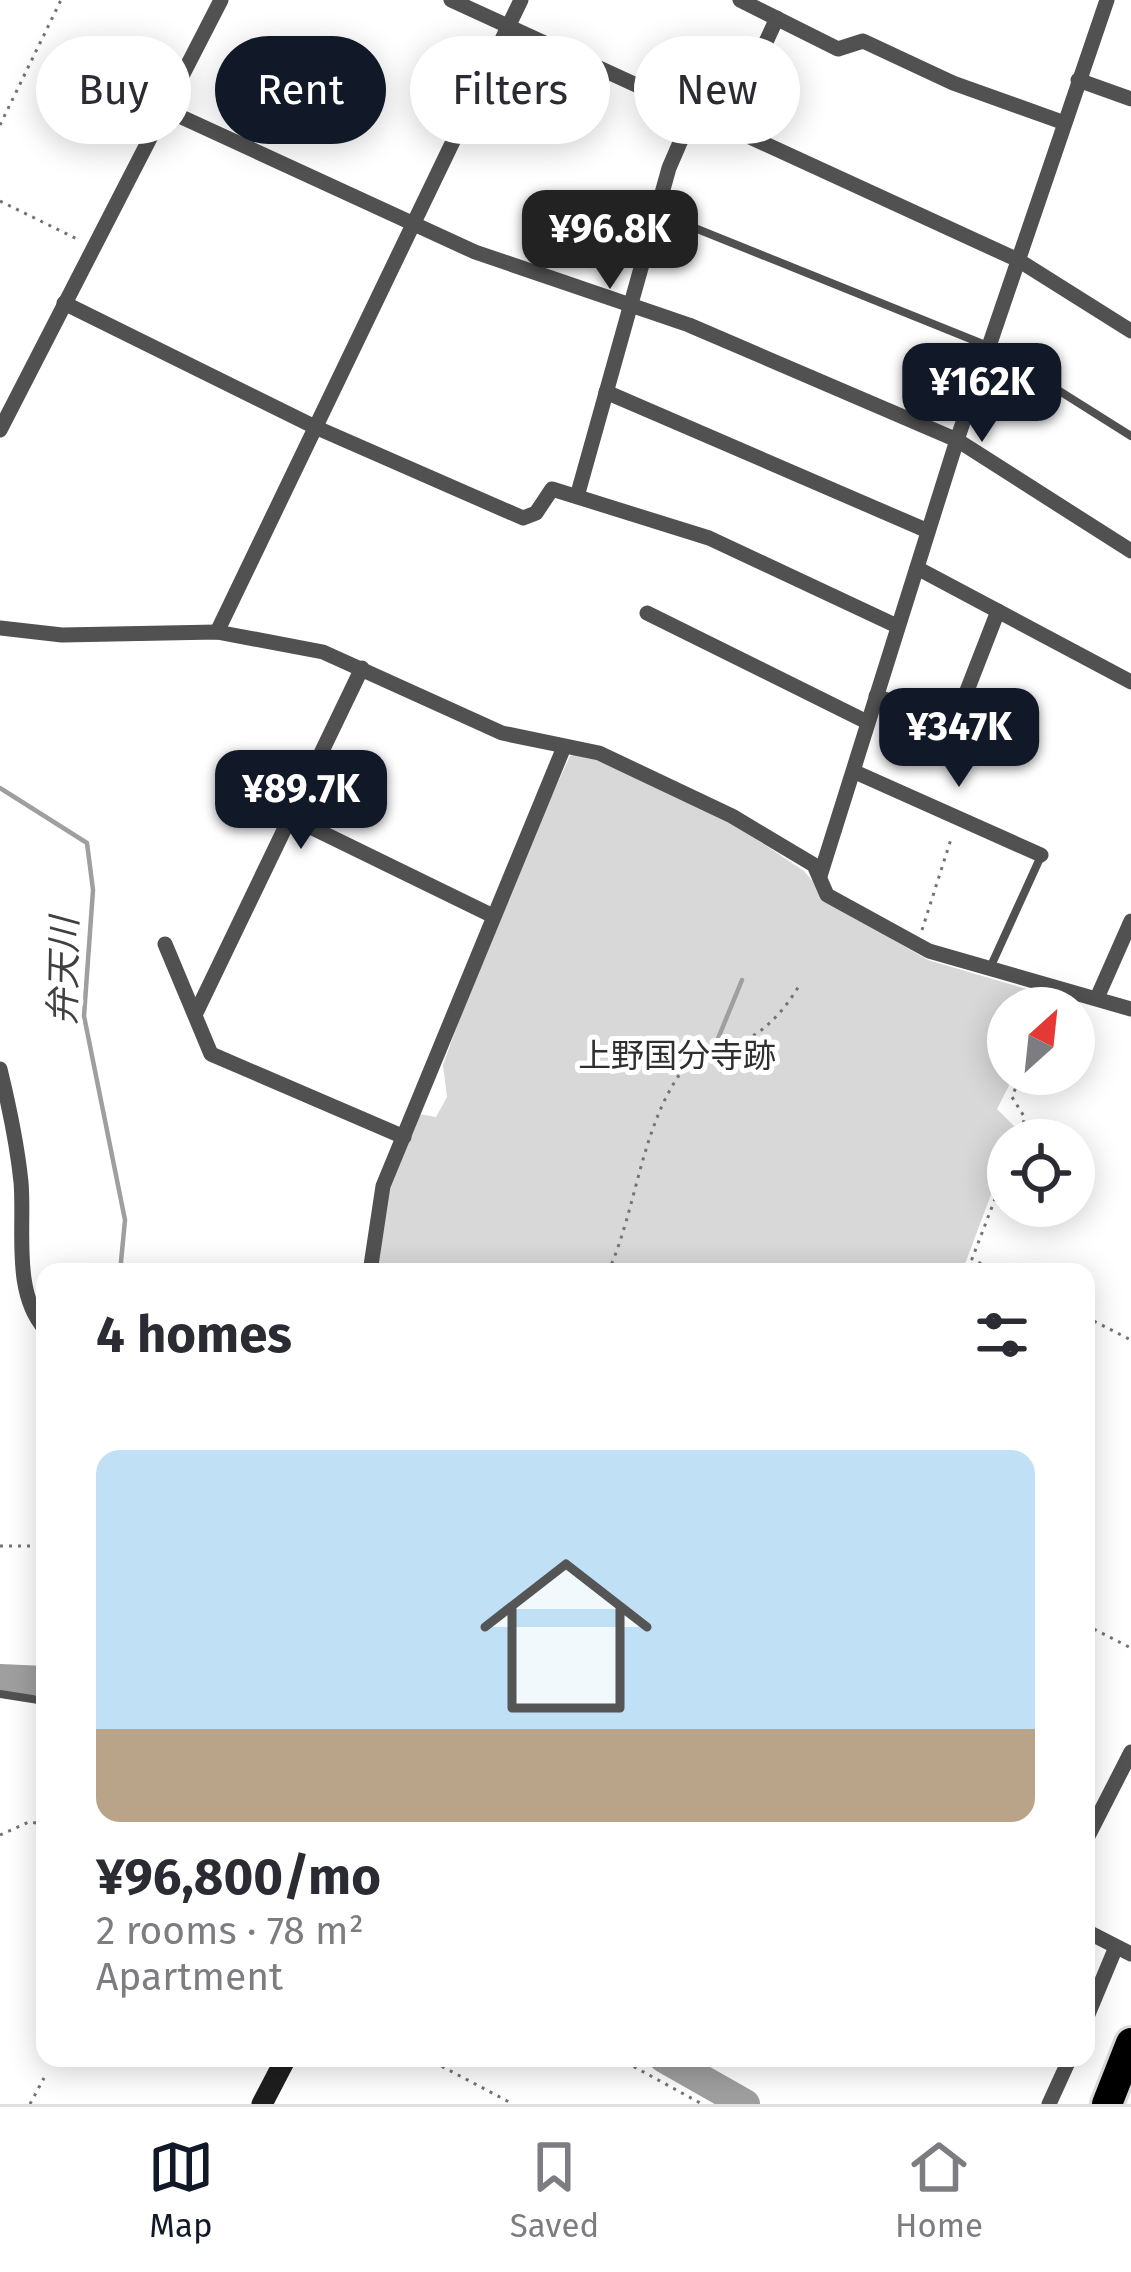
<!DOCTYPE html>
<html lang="en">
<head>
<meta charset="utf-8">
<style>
	body { margin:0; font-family:"Fira Sans","Noto Sans JP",sans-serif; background:#f2f2f3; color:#2b2b33; height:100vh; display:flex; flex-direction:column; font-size:45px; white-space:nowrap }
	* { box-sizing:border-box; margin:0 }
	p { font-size:39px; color:#7c7c81 }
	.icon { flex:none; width:66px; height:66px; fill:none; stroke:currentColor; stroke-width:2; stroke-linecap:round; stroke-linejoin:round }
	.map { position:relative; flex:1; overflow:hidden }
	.side { position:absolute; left:36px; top:1263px; width:1059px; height:804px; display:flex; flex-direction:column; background:#fff; border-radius:24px; box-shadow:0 6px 30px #0003 }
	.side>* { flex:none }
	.hud { position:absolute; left:36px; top:36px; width:1059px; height:108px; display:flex; gap:24px }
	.needle { width:78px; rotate:27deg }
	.buttons { position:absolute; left:987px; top:987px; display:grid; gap:24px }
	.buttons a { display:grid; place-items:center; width:108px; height:108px; border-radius:50%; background:#fff; box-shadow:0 6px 30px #0003; font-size:60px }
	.price { position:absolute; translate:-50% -102px; padding:0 27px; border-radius:24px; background:#111827; color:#fff; font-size:39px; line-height:78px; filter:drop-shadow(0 3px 6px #0008) }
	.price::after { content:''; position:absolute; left:50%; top:72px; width:36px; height:27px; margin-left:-18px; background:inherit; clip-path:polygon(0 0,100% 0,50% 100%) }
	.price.on { background:#222; color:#fff }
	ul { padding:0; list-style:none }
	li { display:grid; align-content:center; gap:24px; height:636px; padding:0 60px }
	li span { display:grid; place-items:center; height:372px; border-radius:24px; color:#555 }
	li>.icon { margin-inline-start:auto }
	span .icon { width:216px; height:216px; fill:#fffc; stroke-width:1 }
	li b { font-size:51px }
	h2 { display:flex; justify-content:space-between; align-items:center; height:144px; padding:0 60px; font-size:51px }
	.chip { padding:0 42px; border-radius:54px; background:#fff; box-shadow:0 6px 30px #0003; font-size:42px; line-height:108px }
	.chip.on { background:#111827; color:#fff }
	.tab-bar { display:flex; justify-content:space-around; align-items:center; height:168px; border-top:3px solid #e1e1e2; background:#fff; font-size:33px; color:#7c7c81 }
	.tab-bar a { display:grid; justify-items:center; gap:6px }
	.tab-bar .on { color:#111827 }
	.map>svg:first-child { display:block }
	.green { fill:#d8d8d8 }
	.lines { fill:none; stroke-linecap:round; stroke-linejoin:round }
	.stream { stroke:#9f9f9f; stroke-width:4.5 }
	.river { stroke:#9f9f9f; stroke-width:30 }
	.highway-casing { stroke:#dbdbdb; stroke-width:36 }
	.path { stroke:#737373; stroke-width:3; stroke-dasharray:3 6; stroke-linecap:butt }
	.lane { stroke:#515151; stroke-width:8 }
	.street { stroke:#515151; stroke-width:15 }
	.secondary { stroke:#1e1e1e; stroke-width:21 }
	.highway { stroke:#000; stroke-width:30 }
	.labels { text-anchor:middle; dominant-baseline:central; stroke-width:10; stroke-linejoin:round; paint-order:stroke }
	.park-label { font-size:33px; fill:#2f2f2f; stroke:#fff }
	.water-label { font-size:36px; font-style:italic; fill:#404040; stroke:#fff }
</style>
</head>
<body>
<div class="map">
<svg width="1131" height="2104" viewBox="0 0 1131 2104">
	<rect width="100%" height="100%" fill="#fff"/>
	<path class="green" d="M581,753L729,821L804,871L833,905L928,960L1050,996V1008H1008V1074H1015L997,1109L1016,1128L962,1272H373L389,1188L419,1114L436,1117L447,1097L443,1065L497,915L570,756Z"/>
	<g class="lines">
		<g class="stream">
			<path d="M0,788L87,843L93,890L84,1016L125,1220L120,1272"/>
			<path d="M717,1041L742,980"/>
			<path d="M712,1055L713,1052"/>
		</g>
		<g class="river">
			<path d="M0,1679L45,1681"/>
			<path d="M664,2058L745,2104"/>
		</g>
		<g class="highway-casing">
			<path id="highway" d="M1107,2104L1131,2043"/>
		</g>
		<g class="path">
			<path d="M0,125L61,0"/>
			<path d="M0,201L79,240"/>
			<path d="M922,930L952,836"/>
			<path d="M1017,1140L1025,1118L1012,1097L1021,1074"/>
			<path d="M608,1272C638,1207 641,1119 689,1062C704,1044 729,1048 749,1038C770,1027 788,1005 800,984"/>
			<path d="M997,1272L972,1259L1008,1165"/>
			<path d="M1086,1317L1131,1340"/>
			<path d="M0,1546H45"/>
			<path d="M1086,1625L1131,1648"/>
			<path d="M0,1835L29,1822L45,1824"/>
			<path d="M426,2058L513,2104"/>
			<path d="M618,2058L702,2104"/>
			<path d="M30,2104L44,2078"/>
		</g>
		<g class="lane">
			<path d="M660,214L988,346L1131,436"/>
			<path d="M954,724L989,742"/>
			<path d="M990,968L1041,856"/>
			<path d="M0,1694L45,1701"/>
		</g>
		<g class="street">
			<path d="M451,0L1018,260L1131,331"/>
			<path d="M740,0L838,49L863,41L953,83L1062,122"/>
			<path d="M1078,80L1131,99"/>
			<path d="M164,109L475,252L689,325L957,440L1131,551"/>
			<path d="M726,128L777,18"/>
			<path d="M64,303L315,427L523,518L536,513L552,489L709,538L897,626"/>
			<path d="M606,392L928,531"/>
			<path d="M0,430L221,0"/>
			<path d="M578,493L669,168L694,110"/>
			<path d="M917,568L1131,682"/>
			<path d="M647,613L867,722"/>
			<path d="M0,628L62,635L217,632L323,652L502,733L599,753L732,816L814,865L827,895L929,951L1131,1009"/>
			<path d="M217,632L521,0"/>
			<path d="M876,696L954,724L998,611"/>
			<path d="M855,772L1041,855"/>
			<path d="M290,817L493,916"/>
			<path d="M820,876L957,440L1107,0"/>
			<path d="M165,944L211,1054L404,1137"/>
			<path d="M1097,998L1131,921"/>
			<path d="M195,1015L362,668"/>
			<path d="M0,1069C9,1106 17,1143 21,1182C25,1227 12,1292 45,1329"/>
			<path d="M370,1272L383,1186L564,747"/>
			<path d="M1086,1840L1131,1752"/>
			<path d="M1086,1931L1131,1954"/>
			<path d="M1086,2019L1116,1947"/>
			<path d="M1049,2104L1070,2058"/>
		</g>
		<path class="secondary" d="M262,2104L286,2058"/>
		<use href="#highway" class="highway"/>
	</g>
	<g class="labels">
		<g class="park-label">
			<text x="677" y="1056">上野国分寺跡</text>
		</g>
		<g class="water-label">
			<text transform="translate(64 971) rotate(-89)">弁天川</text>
		</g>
	</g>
</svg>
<div class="buttons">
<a><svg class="needle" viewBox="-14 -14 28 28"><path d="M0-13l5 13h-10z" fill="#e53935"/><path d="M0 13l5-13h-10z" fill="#7c7c81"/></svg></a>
<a><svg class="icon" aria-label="locate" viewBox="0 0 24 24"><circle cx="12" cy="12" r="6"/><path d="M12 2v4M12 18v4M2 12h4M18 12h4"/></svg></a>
</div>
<b class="price on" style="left:610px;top:292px">¥96.8K</b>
<b class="price" style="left:982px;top:445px">¥162K</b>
<b class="price" style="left:959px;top:790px">¥347K</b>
<b class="price" style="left:301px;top:852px">¥89.7K</b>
<div class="hud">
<a class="chip">Buy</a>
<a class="chip on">Rent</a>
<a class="chip">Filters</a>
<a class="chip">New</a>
</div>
<section class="side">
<h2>4 homes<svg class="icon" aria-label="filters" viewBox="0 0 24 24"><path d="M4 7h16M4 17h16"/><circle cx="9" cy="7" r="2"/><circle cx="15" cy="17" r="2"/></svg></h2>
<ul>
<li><span style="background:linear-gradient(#bfe0f5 75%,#b9a48a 0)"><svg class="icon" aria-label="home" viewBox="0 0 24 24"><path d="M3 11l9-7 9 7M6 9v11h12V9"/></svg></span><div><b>¥96,800/mo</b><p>2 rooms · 78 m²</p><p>Apartment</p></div></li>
</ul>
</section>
</div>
<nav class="tab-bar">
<a class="on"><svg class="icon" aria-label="map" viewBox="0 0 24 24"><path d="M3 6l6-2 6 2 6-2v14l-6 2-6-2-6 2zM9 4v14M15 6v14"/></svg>Map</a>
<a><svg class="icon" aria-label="saved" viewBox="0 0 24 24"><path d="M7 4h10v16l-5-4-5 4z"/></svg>Saved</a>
<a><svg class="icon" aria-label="home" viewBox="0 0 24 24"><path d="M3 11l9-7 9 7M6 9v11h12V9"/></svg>Home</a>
</nav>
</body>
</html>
